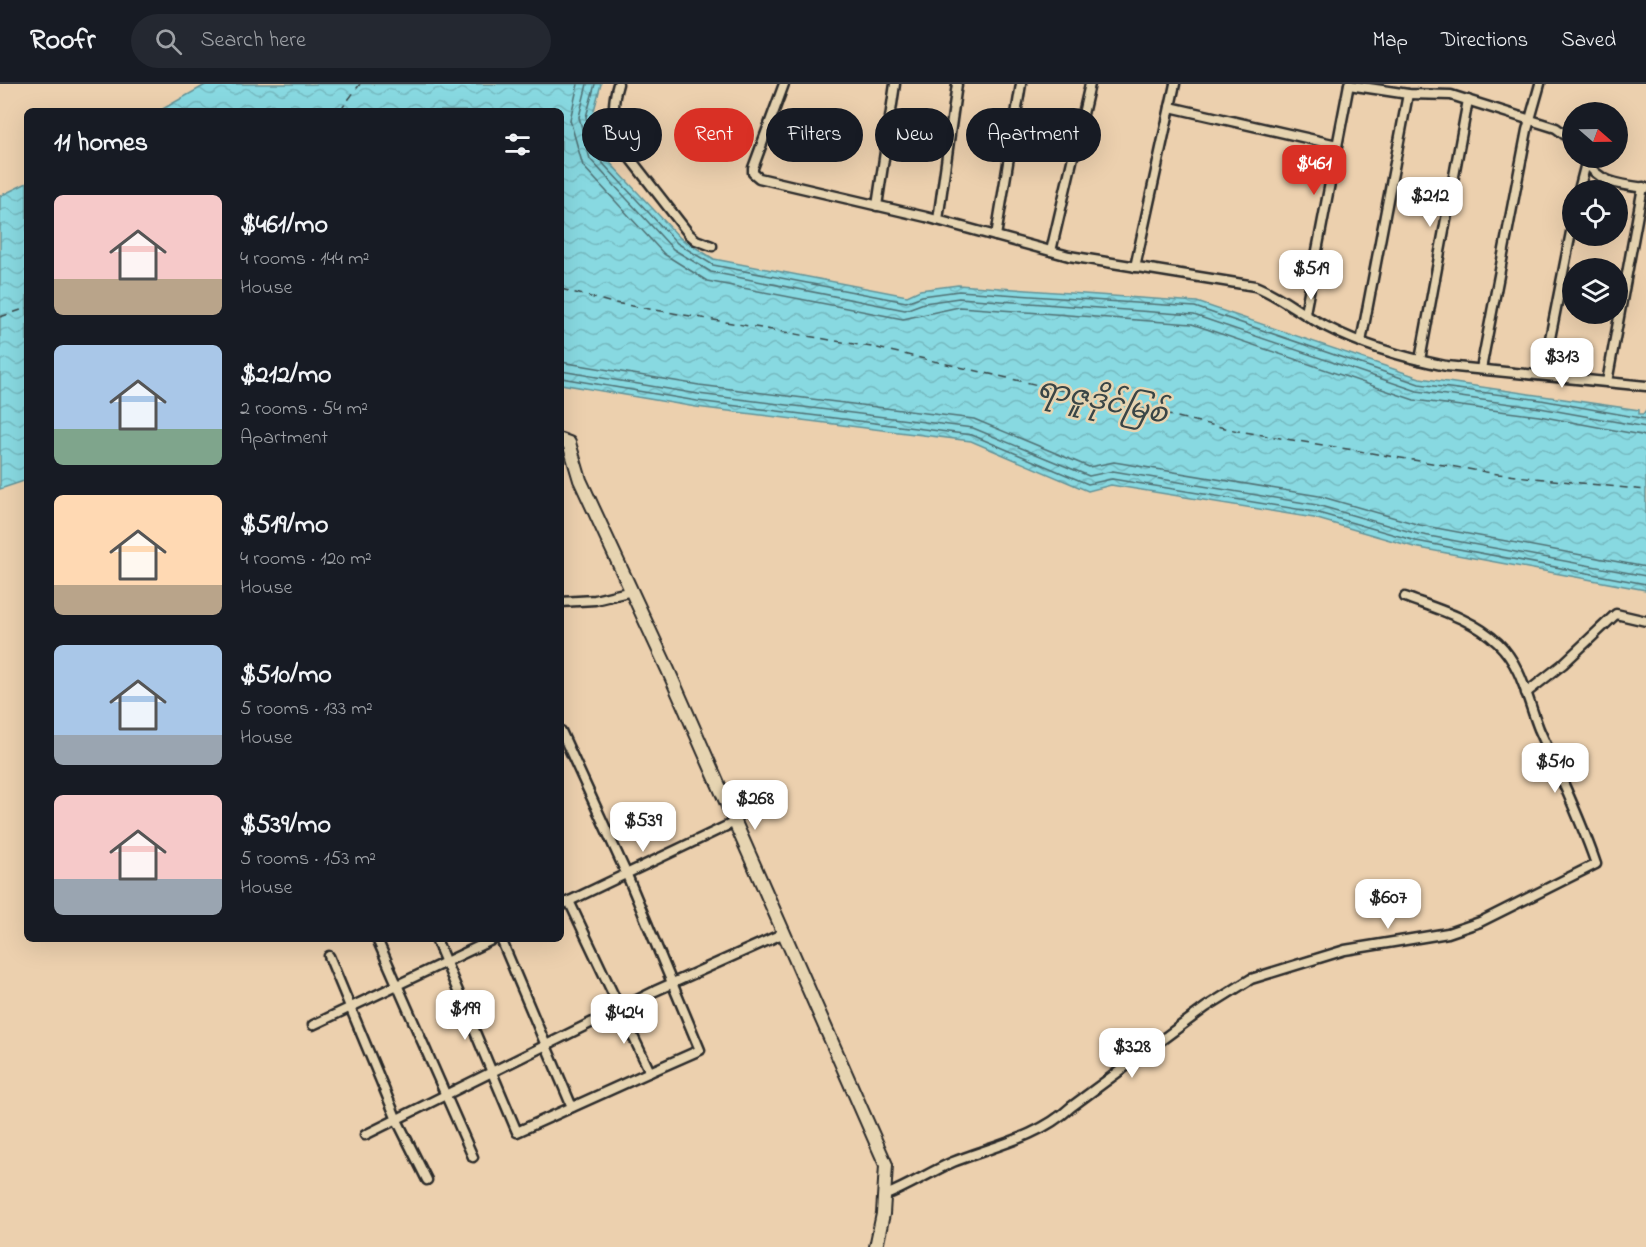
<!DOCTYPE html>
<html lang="en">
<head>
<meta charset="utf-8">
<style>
	body { margin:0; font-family:"Indie Flower","Noto Sans Myanmar",sans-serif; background:#242831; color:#f1f3f6; height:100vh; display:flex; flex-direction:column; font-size:22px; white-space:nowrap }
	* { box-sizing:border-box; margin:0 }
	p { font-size:20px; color:#9ea1a6 }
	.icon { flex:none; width:33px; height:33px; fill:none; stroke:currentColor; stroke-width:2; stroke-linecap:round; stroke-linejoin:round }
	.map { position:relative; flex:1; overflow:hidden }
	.sheet { position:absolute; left:24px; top:24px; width:540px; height:834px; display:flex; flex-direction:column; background:#171b24; border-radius:9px; box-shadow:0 6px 24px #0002 }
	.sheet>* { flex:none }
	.top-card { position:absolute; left:582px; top:24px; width:570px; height:54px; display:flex; gap:12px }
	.needle { width:39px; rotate:110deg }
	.controls { position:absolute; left:1562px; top:18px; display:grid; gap:12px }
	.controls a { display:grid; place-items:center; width:66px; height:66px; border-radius:50%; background:#171b24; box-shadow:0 6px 24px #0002; font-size:30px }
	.price { position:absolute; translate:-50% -51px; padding:0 14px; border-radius:12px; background:#fff; color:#222; font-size:20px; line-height:39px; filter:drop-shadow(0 2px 3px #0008) }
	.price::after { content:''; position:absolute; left:50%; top:36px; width:18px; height:14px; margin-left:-9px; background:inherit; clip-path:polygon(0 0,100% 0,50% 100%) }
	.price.current { background:#d93025; color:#fff }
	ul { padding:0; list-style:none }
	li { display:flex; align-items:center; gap:18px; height:150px; padding:0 30px }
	li span { display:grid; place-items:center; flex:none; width:168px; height:120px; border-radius:9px; color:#555 }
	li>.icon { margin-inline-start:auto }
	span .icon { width:72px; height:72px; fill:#fffc; stroke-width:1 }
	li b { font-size:26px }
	h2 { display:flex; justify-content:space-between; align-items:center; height:72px; padding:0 30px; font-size:26px }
	.pill { padding:0 21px; border-radius:27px; background:#171b24; box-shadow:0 6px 24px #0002; font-size:21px; line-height:54px }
	.pill.current { background:#d93025; color:#fff }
	header { display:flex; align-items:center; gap:36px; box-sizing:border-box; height:84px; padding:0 30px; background:#171b24; border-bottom:2px solid #363941 }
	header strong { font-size:28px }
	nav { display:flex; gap:33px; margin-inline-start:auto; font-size:21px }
	.search { width:420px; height:54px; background:#242831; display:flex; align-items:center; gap:15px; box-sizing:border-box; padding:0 21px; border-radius:33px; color:#9ea1a6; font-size:22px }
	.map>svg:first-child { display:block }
	.water { fill:url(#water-waves); stroke:#639398; stroke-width:1.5 }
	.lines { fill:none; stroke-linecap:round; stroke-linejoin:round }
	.shore { stroke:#507174; stroke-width:1.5 }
	.ferry { stroke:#394546; stroke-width:1.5; stroke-dasharray:8 6; stroke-linecap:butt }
	.street-casing { stroke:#2b2b2b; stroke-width:13 }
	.secondary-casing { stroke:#2b2b2b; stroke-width:16 }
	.street { stroke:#e6d4b1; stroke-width:8 }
	.secondary { stroke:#e6d4b1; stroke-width:12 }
	.labels { text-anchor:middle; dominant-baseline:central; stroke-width:5; stroke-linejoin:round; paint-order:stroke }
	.water-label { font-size:28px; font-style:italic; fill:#394546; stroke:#e6d4b1 }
</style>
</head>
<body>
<header>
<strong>Roofr</strong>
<div class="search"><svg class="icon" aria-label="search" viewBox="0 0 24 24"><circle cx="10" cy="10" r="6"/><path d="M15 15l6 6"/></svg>Search here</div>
<nav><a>Map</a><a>Directions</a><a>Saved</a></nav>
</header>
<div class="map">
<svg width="1646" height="1163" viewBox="0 0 1646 1163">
	<defs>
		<pattern id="water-waves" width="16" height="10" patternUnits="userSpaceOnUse" patternTransform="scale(1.5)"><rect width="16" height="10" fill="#88d9e1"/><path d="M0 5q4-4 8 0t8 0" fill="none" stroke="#76bac1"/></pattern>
	</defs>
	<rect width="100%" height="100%" fill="#ecd0ae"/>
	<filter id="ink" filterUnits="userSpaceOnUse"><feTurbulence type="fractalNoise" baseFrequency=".0167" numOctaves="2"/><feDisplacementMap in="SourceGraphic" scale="12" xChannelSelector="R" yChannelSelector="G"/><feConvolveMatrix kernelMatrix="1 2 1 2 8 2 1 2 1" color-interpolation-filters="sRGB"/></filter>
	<g filter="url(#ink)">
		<g class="water">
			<path d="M207,0H601L592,34L601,69L680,154L714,175L907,212L920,206L958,201L1197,218L1420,294L1639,326V330H1643L1646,326V506L1414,463L1314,434L1111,401L1088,407L971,357L696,323L561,300V27H159Z"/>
			<path d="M27,99V396L0,405V112Z"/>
		</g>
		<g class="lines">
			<g class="shore">
				<path d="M578,0L570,36L583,82L664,170L707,197L903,235L959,223L1192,240L1414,316L1539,332L1646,352"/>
				<path d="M587,0L579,33L590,75L673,165L711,188L905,226L924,219L959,214L1194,231L1417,307L1540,324L1646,343"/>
				<path d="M595,0L586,33L596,72L677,159L713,181L906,218L922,212L959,207L1195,223L1419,300L1541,316L1646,335"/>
				<path d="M561,278L699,301L974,335L1089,383L1114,378L1319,412L1420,441L1646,483"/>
				<path d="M561,287L698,310L973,344L1089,392L1113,387L1317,421L1418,450L1646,492"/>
				<path d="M561,294L697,317L972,351L1088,400L1112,395L1315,428L1416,457L1646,500"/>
			</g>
			<g class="ferry">
				<path d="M340,27L360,0"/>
				<path d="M561,205L609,218L877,264L1238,347L1498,390L1646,406"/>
				<path d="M0,233L27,224"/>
			</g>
			<g class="street-casing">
				<g id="street">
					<path d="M618,0C611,22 613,43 622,64L689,150L696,156L712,162"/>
					<path d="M784,0L753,84V89L759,94L926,133L1069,172L1255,202C1281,212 1302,231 1327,243C1364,262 1406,274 1446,282L1646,302"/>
					<path d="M1349,1L1408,10L1451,11L1556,44L1572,56"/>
					<path d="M1170,23L1337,61"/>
					<path d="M1583,74C1598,99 1619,101 1646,104"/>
					<path d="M1579,106L1586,79"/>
					<path d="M877,122L895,0"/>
					<path d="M938,136L957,0"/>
					<path d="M996,152L1021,0"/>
					<path d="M1051,167L1090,0"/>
					<path d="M1135,183L1175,0"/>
					<path d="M1305,229L1349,0"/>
					<path d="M1361,258L1408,10"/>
					<path d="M1420,276L1468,16"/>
					<path d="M1481,285L1527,46L1540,0"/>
					<path d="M1543,290L1572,143"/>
					<path d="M1607,298L1643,103"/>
					<path d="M561,518L595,516L632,507"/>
					<path d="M1526,609L1563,580L1616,530L1646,537"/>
					<path d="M561,647L627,791L700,966L650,988"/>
					<path d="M561,821L735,738"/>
					<path d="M377,855L473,1073"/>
					<path d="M436,855L517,1048L650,988L569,817"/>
					<path d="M501,855L572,1023"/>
					<path d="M329,872L397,1036L427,1096"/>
					<path d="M313,941L494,855"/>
					<path d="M365,1051L655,907L784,849"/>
					<path d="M886,1111C909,1102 930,1088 953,1078C994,1062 1039,1053 1071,1023L1206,923L1251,895L1345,866L1448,849L1480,838L1596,780C1580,733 1559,690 1539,645C1527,615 1522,582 1498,559C1473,535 1437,525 1405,513"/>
				</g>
			</g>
			<g class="secondary-casing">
				<path id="secondary" d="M561,356L569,359L580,396L668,586L886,1081L883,1130L876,1163"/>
			</g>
			<use href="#street" class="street"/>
			<use href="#secondary" class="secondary"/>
		</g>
	</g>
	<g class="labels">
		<g class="water-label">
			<text transform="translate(1102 319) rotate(12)">ရာဇူဒိုင်မြစ်</text>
		</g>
	</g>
</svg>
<div class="controls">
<a><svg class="needle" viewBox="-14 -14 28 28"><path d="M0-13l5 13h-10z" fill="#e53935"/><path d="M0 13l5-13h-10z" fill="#9ea1a6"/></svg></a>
<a><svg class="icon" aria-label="locate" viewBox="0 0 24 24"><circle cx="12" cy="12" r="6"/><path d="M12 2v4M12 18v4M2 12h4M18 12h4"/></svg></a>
<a><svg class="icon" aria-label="layers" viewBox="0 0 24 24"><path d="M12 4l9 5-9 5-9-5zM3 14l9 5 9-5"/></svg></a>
</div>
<b class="price current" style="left:1314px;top:112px">$461</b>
<b class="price" style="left:1430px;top:144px">$212</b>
<b class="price" style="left:1311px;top:217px">$519</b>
<b class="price" style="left:1562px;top:305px">$313</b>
<b class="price" style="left:1555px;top:710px">$510</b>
<b class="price" style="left:755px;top:747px">$268</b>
<b class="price" style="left:643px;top:769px">$539</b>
<b class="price" style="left:1388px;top:846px">$607</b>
<b class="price" style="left:465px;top:957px">$199</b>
<b class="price" style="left:624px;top:961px">$424</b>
<b class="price" style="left:1132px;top:995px">$328</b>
<div class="top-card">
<a class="pill">Buy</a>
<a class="pill current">Rent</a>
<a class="pill">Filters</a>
<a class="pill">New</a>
<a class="pill">Apartment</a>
</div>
<section class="sheet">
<h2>11 homes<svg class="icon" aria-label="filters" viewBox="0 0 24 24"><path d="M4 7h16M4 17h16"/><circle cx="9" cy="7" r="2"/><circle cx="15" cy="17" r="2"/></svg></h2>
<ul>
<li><span style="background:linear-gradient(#f6c9c9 70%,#b9a48a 0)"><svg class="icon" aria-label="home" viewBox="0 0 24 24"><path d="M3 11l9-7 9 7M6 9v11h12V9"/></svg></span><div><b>$461/mo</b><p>4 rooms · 144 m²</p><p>House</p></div></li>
<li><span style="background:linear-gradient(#a9c7e8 70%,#7fa58c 0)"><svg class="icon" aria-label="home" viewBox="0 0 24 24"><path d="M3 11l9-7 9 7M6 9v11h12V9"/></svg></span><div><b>$212/mo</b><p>2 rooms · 54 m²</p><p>Apartment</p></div></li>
<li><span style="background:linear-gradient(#ffd9b3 75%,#b9a48a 0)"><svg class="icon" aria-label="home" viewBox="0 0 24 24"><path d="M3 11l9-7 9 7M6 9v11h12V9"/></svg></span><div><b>$519/mo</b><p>4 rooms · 120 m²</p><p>House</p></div></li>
<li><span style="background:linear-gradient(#a9c7e8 75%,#9aa5b1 0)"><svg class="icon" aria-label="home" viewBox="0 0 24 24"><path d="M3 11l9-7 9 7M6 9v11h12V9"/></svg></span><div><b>$510/mo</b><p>5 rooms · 133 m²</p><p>House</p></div></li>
<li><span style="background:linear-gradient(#f6c9c9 70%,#9aa5b1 0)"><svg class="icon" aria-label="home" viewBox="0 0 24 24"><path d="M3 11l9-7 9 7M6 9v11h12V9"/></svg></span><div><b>$539/mo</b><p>5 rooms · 153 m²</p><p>House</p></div></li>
</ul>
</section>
</div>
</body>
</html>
